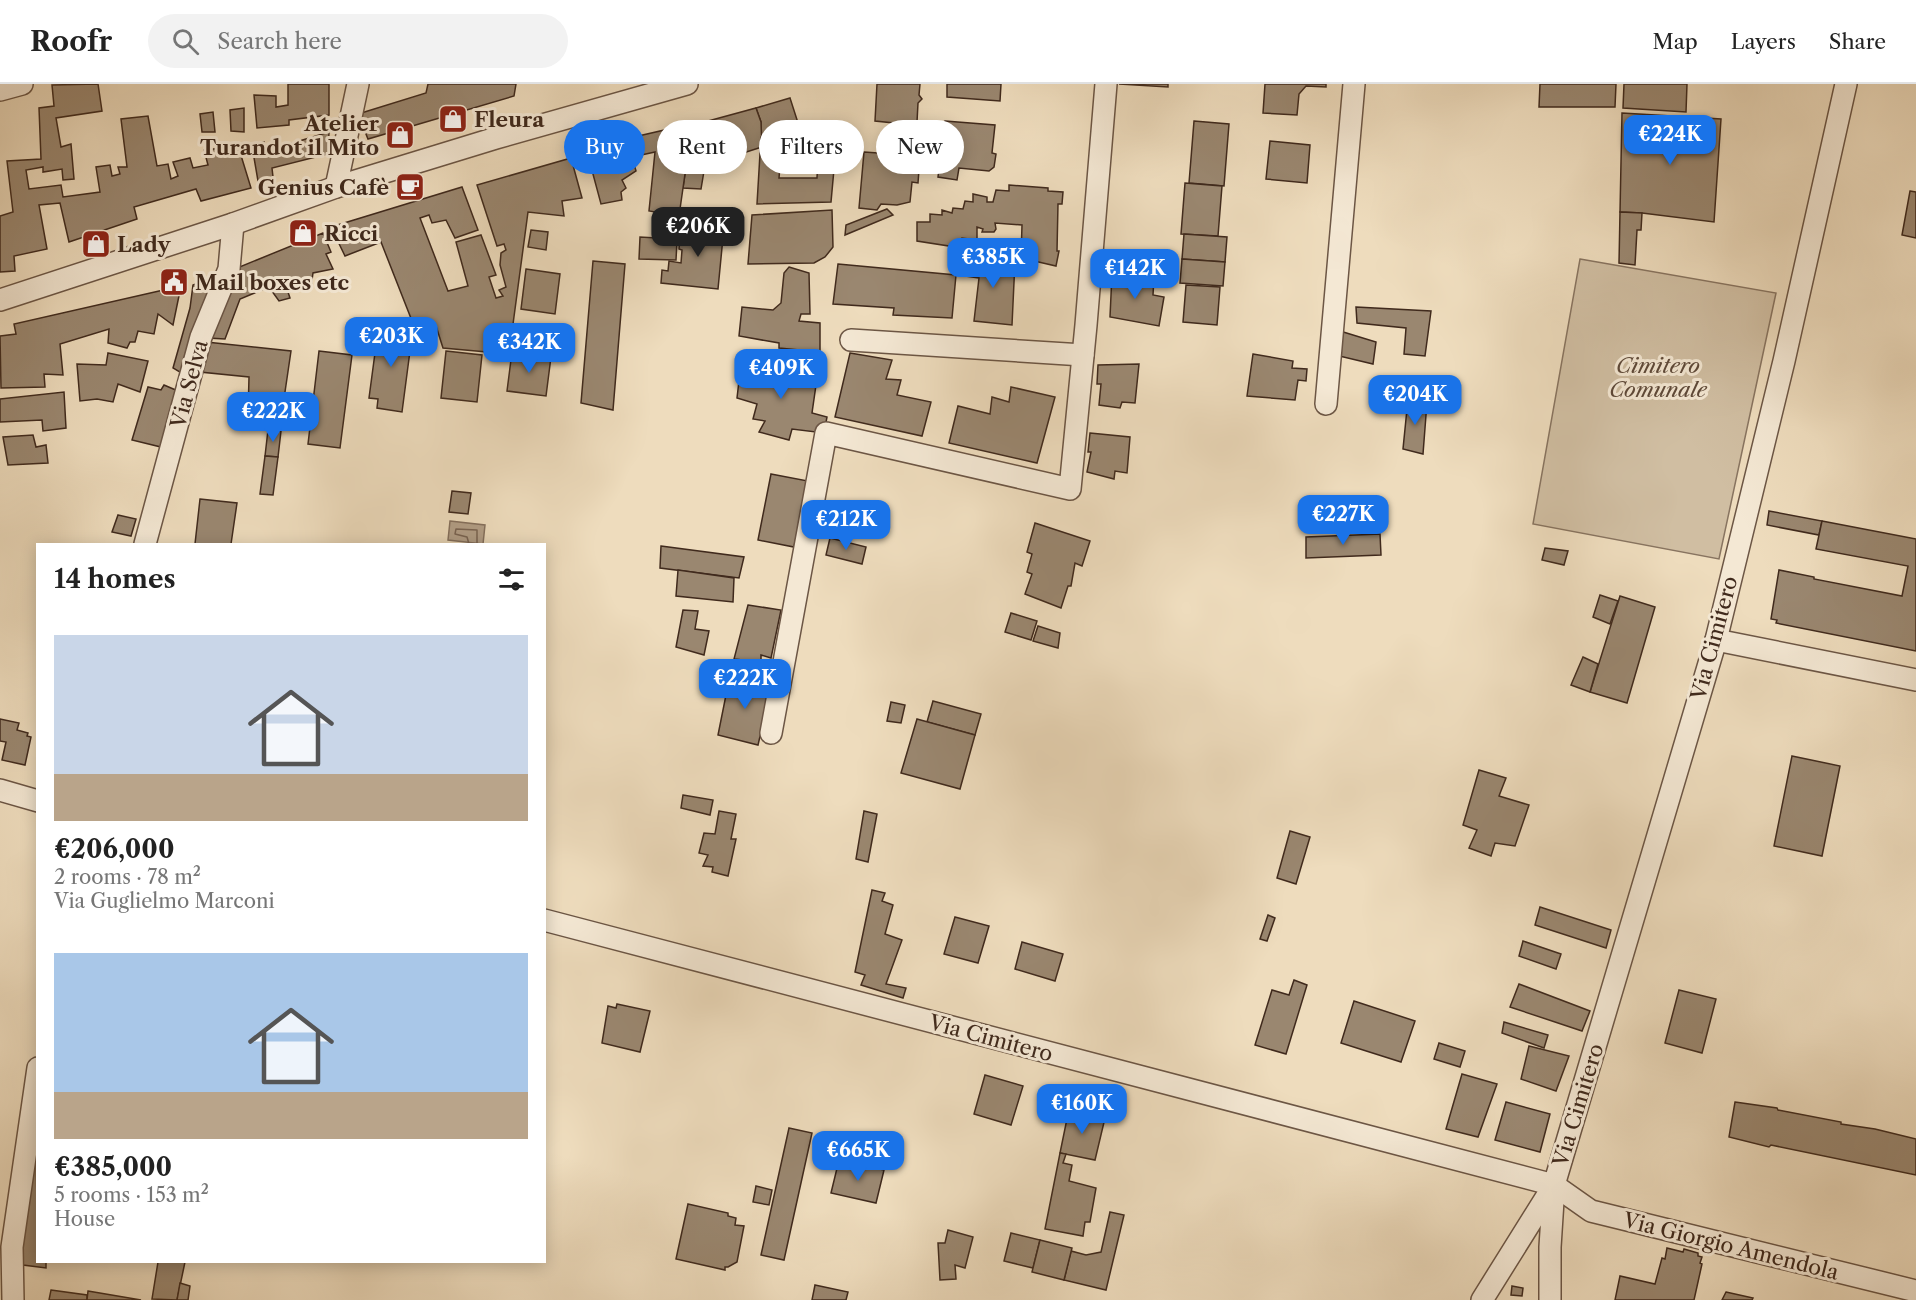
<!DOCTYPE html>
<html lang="en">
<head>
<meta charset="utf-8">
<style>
	body { margin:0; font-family:"Libre Caslon Text",serif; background:#f2f2f2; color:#222; height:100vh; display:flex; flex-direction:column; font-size:22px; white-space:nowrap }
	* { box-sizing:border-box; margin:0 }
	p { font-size:20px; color:#767676 }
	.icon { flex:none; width:33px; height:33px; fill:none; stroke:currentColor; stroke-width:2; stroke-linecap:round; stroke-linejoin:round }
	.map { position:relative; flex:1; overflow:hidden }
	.details { position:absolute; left:36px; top:459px; width:510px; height:720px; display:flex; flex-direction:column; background:#fff; border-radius:0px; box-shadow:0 3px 15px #0003 }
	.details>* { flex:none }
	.hud { position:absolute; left:564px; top:36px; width:570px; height:54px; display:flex; gap:12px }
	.price { position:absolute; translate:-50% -51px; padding:0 14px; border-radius:12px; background:#1a73e8; color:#fff; font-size:20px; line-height:39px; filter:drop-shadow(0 2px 3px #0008) }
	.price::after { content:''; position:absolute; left:50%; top:36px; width:18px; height:14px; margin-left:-9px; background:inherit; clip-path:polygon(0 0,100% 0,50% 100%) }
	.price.selected { background:#222; color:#fff }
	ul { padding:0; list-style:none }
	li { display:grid; align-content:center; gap:12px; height:318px; padding:0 18px }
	li span { display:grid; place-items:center; height:186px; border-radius:0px; color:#555 }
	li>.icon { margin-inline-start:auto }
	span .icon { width:108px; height:108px; fill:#fffc; stroke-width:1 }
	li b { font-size:26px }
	h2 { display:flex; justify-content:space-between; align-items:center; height:72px; padding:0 18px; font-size:26px }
	.pill { padding:0 21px; border-radius:27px; background:#fff; box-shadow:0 3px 15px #0003; font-size:21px; line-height:54px }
	.pill.selected { background:#1a73e8; color:#fff }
	header { display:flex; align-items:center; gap:36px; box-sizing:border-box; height:84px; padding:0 30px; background:#fff; border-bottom:2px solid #e0e0e0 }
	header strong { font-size:28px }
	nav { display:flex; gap:33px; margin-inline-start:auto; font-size:21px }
	.search { width:420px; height:54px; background:#f2f2f2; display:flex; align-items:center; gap:15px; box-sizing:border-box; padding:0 21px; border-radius:33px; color:#767676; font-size:22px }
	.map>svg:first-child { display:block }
	.green { fill:#d0bea2; stroke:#887460; stroke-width:1.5 }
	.water { fill:#b39f87; stroke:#85705d; stroke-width:1.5 }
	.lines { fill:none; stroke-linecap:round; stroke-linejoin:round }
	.shore { stroke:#7a6452; stroke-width:1.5 }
	.building { fill:#9a8770; stroke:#402a1d; stroke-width:1.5 }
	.minor-casing { stroke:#6c5645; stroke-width:24 }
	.minor { stroke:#f4e8d4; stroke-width:21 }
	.labels { text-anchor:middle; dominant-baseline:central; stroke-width:6; stroke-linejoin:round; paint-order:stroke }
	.poi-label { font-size:21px; font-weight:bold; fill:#402a1d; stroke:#f4e8d4; text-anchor:start }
	.park-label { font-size:21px; font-style:italic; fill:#5d4838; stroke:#f4e8d4 }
	.street-label { font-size:21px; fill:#402a1d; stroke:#f4e8d4 }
</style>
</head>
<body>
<header>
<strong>Roofr</strong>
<div class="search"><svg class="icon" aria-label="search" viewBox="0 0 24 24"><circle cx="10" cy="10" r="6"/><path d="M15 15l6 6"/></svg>Search here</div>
<nav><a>Map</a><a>Layers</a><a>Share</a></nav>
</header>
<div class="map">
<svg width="1916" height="1216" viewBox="0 0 1916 1216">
	<rect width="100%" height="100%" fill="#eedcbd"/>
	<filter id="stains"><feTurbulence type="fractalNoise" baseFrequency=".00333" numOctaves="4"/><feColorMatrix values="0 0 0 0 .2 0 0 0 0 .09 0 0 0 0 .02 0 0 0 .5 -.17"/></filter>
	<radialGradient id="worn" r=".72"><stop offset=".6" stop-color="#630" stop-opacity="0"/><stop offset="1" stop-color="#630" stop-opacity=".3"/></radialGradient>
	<path class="green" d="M1580,175L1776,209L1719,475L1533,440Z"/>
	<path class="water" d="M450,437L485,441L483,460L448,456Z"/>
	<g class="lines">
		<path class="shore" d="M469,460L467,453L455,450L456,445L477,446V460"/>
	</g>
	<g class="building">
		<path d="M98,0L102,27L56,34L61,63L71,60L74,95L63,96L62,85L43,88V83L26,86L29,105L61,101L63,113L100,108L96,83L110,81L112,92L120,90L118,83H127L121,35L148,32L157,82L168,80L171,95L178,92L173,78L190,74L193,84L208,81L204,66L223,64L225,68L239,65L251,104L201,117L196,105L134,123L137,135L69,158L60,119L39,121L47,165L14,172L15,187L0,188V132L13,128L7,77L41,75L39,24L54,22L52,1Z"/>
		<path d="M288,0H329V31L289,36V41L257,44L254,11L276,12V23L288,21Z"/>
		<path d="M428,0H516L514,12L368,55L358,30L426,9Z"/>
		<path d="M877,0H920L919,11L922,15L918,19L917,38L908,37V45L893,44L894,39L875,37Z"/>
		<path d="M947,0H1001L1000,17L947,13Z"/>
		<path d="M1119,0H1168V3Z"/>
		<path d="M1265,0H1326V3L1306,2L1299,10L1297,31L1263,29Z"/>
		<path d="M1540,0H1616L1615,23H1539Z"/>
		<path d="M1624,0H1687L1686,28L1623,24Z"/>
		<path d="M790,14L799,42L761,53V38L756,24Z"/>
		<path d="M244,24V48L231,47L230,26Z"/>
		<path d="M756,24L761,38L762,63L740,70L734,54L716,59L708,37Z"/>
		<path d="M213,28L215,48H202L200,30Z"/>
		<path d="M1622,29L1721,35L1714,138L1642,129L1620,128Z"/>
		<path d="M708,37L716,59L708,63L701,105L683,104L689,62L682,42Z"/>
		<path d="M945,37L995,41L992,69L996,70L994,83L989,87L959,84L957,96L938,93Z"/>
		<path d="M1194,37L1229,40L1224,102L1189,99Z"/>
		<path d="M682,42L689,62L679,132L649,127L655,68L632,73L636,87L622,96L626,104L621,108L622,116L601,120L586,64Z"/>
		<path d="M329,48L328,70L272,84L273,93L258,97L252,62L264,58L266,67Z"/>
		<path d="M782,48L791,66L781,70L779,94H817L818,75L835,74L831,118L757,120L761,53Z"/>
		<path d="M1270,57L1310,61L1307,99L1266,95Z"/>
		<path d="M864,68L920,72L918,99L912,98L910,118L897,121L881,120L877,126L859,124Z"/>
		<path d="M571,74L582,114L562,117L564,132L528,128L509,270L443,264L436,242L416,247L381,158L345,172L331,143L462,103L478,146L455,154L446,136L432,139L429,131L420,134L448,207L468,202L456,158L481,151L496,191L489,193L496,214L503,212L499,206L506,203L500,181L501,169L506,166L504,160L497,162L477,101Z"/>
		<path d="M1185,99L1222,102L1218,152L1181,150Z"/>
		<path d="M1009,101L1048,104V107L1063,108L1062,120H1058L1057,167H1059L1056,182L1021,174L1022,141L995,139L996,145L994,148H982L983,145L977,143V156L962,154V164L917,157V138H930V130L942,131V126L952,129L953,124L963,125L965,117L973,118V110L987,113V118H993L996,106L1009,107Z"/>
		<path d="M1910,107L1916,108V154L1902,151Z"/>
		<path d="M887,125L893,131L845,151L846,141Z"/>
		<path d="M832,126L833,163L825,173L814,179L748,180L752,131Z"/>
		<path d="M1620,128L1642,129L1641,146H1637L1635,181L1619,179Z"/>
		<path d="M658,137H678L676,176L639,175L640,153L657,154Z"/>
		<path d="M688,139L724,143L718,205L661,199L662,186L668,187L669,177L681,179L682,166L679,165L680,150L686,151Z"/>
		<path d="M531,146L548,148L546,166L528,163Z"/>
		<path d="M323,149L331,168L326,170L333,185L313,189L311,203L288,208L290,214L279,217L269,203L240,215L225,255L208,254L237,184Z"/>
		<path d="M1184,150L1227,153L1225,178L1182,175Z"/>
		<path d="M969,173L1015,177L1012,241L974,237L979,194L966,192Z"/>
		<path d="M1182,175L1225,178L1223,202L1180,199Z"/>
		<path d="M593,177L625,180L613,326L581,319Z"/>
		<path d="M838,180L956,191L952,234L893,231L894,224L833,220Z"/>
		<path d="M789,183L809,189L810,230H801L799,237L820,239V268L779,264V259L739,252L742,223L773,226L781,219L784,189Z"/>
		<path d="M526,185L560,190L555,230L521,225Z"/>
		<path d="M221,190L183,290L173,284L190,224L193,201Z"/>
		<path d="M1112,190L1154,193L1153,211L1164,213L1159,242L1110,233Z"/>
		<path d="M1186,201L1220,203L1217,241L1183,238Z"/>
		<path d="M181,202L173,241L158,230L154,250L138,247L135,258H130L127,264L108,259L109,245L60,260L63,291L44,290L45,303L1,304L0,252L16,250L14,240Z"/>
		<path d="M1356,223L1431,227L1425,272L1404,270L1406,244L1357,239Z"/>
		<path d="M388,241L413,244L402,328L377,324L378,315L369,314L377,254L386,256Z"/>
		<path d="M1340,247L1376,258L1373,280L1335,271Z"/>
		<path d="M206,258L291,267L281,335L248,332L249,293L200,288Z"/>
		<path d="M319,267L352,271L340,364L308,360Z"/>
		<path d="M446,267L482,271L477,318L441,314Z"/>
		<path d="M512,268L551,273L546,312L507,307Z"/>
		<path d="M108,269L148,277L140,308L118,300L113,318L97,315L80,317L77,280L106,281Z"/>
		<path d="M850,269L892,276L886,295L901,296L897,311L931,318L922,352L835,333Z"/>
		<path d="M1253,270L1293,277L1292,284L1307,285L1306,297L1298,296L1295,316L1247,312Z"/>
		<path d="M741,280H757L817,294L812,329L827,333L824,349L792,345L789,356L759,348L765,337L753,335L757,320L737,314Z"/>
		<path d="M1139,280L1135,319L1122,318L1120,324L1099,321L1101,300H1097L1098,281Z"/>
		<path d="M164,301L178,307L161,363L132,356L148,303L161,306Z"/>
		<path d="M1011,303L1055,313L1037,379L949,359L958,322L990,330L992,313L1009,318Z"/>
		<path d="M64,308L66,344L43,347L42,336L0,338V315Z"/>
		<path d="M1408,315L1427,318L1423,370L1403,365Z"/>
		<path d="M268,346L281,347L278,373L265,372Z"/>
		<path d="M1090,349L1130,353L1127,389L1115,387L1114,395L1087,388L1091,368H1088Z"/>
		<path d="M33,351L36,363L46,361L48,379L8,381L3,353Z"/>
		<path d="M265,372L278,373L273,411L260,410Z"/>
		<path d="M771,390L808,397L794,463L758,456Z"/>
		<path d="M452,407L471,409L468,430L449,428Z"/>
		<path d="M200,415L237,419L231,460H195Z"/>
		<path d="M1769,427L1822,437L1819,451L1767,441Z"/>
		<path d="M118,431L136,435L131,452L112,448Z"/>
		<path d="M1822,437L1916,455V567L1776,539L1777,536L1771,535L1779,486L1814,493V495L1902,512L1908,482L1816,465Z"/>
		<path d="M1035,439L1090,457L1082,482L1075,479L1071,502H1068L1061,524L1025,510L1032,490L1027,488L1032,470L1027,468Z"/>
		<path d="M1380,450L1381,471L1306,474V453Z"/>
		<path d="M830,454L866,463L862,480L826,471Z"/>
		<path d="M661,462L744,473L739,494L660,484Z"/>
		<path d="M1545,464L1568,467L1564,481L1542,476Z"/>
		<path d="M678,486L734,494L733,518L676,512Z"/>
		<path d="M1600,511L1618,517L1610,540L1593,533Z"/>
		<path d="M1620,512L1655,523L1627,619L1590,608Z"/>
		<path d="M748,521L781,526L771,574L761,571V578L734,575Z"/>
		<path d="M683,526L698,527L695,545L709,547L704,571L676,563Z"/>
		<path d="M1011,529L1037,537L1031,556L1005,548Z"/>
		<path d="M1038,542L1060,549L1058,564L1033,557Z"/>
		<path d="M1583,573L1598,580L1590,608L1571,601Z"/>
		<path d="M730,591L772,601L758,661L718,651Z"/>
		<path d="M933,617L981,630L975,651L927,638Z"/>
		<path d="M891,618L905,621L901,639L887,637Z"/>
		<path d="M0,635L19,639L17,646L28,649L27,652L31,653L25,681L2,676L6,658L0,657Z"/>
		<path d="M917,635L975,651L960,705L901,689Z"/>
		<path d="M1792,672L1840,682L1822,772L1774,762Z"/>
		<path d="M1479,686L1506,694L1499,712L1529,721L1515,762L1495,759L1491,772L1469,764L1477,746L1463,741Z"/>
		<path d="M683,711L713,716L710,731L681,724Z"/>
		<path d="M719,727L736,730L731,755H736L728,792L712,788L713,783L703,782L708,771L699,769L704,749L715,750Z"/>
		<path d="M864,727L877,730L868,778L856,775Z"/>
		<path d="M1290,747L1310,753L1296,800L1277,794Z"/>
		<path d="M872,806L885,809L882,817L893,821L885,850L902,856L886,900L906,904L903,914L861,901L865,891L855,888Z"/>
		<path d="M1540,823L1611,846L1606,864L1535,841Z"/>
		<path d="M1268,831L1275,834L1267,857L1260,855Z"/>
		<path d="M955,833L989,842L978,879L944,870Z"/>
		<path d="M1523,857L1561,870L1556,885L1519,872Z"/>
		<path d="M1022,858L1063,870L1055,897L1015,885Z"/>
		<path d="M1294,896L1307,901L1286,970L1255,961L1272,906L1289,911Z"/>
		<path d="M1519,900L1590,927L1582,947L1510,923Z"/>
		<path d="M1679,906L1716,915L1702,969L1665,959Z"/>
		<path d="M1354,917L1415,937L1401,978L1341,959Z"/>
		<path d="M617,920L650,927L640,968L602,959L608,922L616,924Z"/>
		<path d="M1504,938L1548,951L1544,964L1502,949Z"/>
		<path d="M1439,959L1465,967L1460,983L1434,975Z"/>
		<path d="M1529,962L1569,972L1556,1007L1521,995Z"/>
		<path d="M1462,990L1497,1000L1478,1053L1446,1045Z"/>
		<path d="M985,991L1023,1002L1011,1041L974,1030Z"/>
		<path d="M1506,1018L1550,1030L1540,1068L1495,1056Z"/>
		<path d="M1735,1018L1777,1024L1778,1026L1841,1038V1040L1875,1045L1916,1055V1091L1771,1061L1769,1063L1729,1053Z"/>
		<path d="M1069,1025L1105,1034L1095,1076L1060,1069Z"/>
		<path d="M789,1044L812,1049L784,1176L761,1171Z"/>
		<path d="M36,1062L38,1178H46V1184L23,1181V1178H21L32,1065Z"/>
		<path d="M1060,1069L1066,1070L1063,1079L1072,1081L1069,1097L1096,1104L1090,1138H1085L1083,1152L1045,1145Z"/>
		<path d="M839,1076L884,1086L876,1119L831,1109Z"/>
		<path d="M756,1102L772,1106L769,1121L753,1118Z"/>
		<path d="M688,1120L728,1129V1132L736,1134L735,1141L744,1142L737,1178L728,1183H725V1186L676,1175Z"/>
		<path d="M1110,1128L1124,1131L1106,1206L1064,1196L1071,1167L1086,1171L1101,1168Z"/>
		<path d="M948,1146L973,1153L965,1184L955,1181L956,1195L940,1196L938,1159H945Z"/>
		<path d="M1011,1149L1040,1156L1033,1184L1004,1177Z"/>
		<path d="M1040,1156L1072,1164L1064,1196L1032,1188Z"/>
		<path d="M1667,1164L1683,1168L1684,1165L1698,1169V1172L1702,1173L1700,1179L1702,1180L1694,1216H1615L1620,1192L1655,1200L1662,1174L1665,1175Z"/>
		<path d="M158,1178H185L177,1216L152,1215Z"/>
		<path d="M180,1199L190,1202L188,1216H177Z"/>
		<path d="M815,1201L848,1208L846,1216H812Z"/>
		<path d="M1512,1202L1523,1204L1522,1212L1511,1211Z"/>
		<path d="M51,1206L87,1211V1216H49Z"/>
		<path d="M88,1207L141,1216H87Z"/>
		<path d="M1726,1208L1753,1214L1752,1216H1722Z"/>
	</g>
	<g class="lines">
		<g class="minor-casing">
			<g id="minor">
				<path d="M0,6L22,0"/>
				<path d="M336,103L358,0"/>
				<path d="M0,216L233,140L336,103L496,54L687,0"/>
				<path d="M851,256L1083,271"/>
				<path d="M1326,320L1354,0"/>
				<path d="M145,460L201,253L229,185L233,140"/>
				<path d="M1716,556L1916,596"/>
				<path d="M771,649L826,349L1070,405L1086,241L1106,0"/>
				<path d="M0,706L38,717"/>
				<path d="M544,836L1554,1101L1591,1127L1916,1207"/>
				<path d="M13,1216L12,1163L38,984"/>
				<path d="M1482,1216L1552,1104"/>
				<path d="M1550,1216V1163L1554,1101L1716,556L1784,277L1846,0"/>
			</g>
		</g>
		<use href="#minor" class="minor"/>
	</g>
	<defs>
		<g id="shop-square" transform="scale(1.5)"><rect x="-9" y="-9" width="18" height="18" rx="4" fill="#8f2418" stroke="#f4e8d4"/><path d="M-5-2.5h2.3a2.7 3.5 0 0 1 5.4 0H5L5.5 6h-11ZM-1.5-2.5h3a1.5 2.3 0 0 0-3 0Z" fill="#fff"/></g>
		<g id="cafe-square" transform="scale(1.5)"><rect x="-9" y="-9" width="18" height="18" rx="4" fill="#8f2418" stroke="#f4e8d4"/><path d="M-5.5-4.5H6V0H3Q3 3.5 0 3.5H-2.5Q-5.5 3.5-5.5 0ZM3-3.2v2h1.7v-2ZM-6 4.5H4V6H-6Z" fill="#fff"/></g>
		<g id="civic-square" transform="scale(1.5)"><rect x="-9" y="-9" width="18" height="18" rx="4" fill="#8f2418" stroke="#f4e8d4"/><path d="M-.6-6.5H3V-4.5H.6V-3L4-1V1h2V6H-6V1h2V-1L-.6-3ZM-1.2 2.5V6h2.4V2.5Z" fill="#fff"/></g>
	</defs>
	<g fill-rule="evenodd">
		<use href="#shop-square" x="453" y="35"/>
		<use href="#shop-square" x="400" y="51"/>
		<use href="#cafe-square" x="410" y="103"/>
		<use href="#shop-square" x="303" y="149"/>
		<use href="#shop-square" x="96" y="160"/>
		<use href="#civic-square" x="174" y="198"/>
	</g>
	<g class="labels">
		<g class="poi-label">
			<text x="474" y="35">Fleura</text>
			<text x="379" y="39" text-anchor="end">Atelier<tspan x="379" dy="24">Turandot il Mito</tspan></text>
			<text x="389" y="103" text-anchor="end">Genius Cafè</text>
			<text x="324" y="149">Ricci</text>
			<text x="117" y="160">Lady</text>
			<text x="195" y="198">Mail boxes etc</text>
		</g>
		<g class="park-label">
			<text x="1658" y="281">Cimitero<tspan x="1658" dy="24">Comunale</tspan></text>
		</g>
		<g class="street-label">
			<text transform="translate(189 300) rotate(-75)">Via Selva</text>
			<text transform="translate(1714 554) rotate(-75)">Via Cimitero</text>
			<text transform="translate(991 954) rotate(15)">Via Cimitero</text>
			<text transform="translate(1578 1021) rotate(-73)">Via Cimitero</text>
			<text transform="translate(1731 1162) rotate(14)">Via Giorgio Amendola</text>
		</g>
	</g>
	<rect width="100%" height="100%" filter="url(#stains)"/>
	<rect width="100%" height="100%" fill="url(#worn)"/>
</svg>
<b class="price" style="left:1670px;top:82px">€224K</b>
<b class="price selected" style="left:698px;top:174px">€206K</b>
<b class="price" style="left:993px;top:205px">€385K</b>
<b class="price" style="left:1135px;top:216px">€142K</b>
<b class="price" style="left:391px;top:284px">€203K</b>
<b class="price" style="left:529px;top:290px">€342K</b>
<b class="price" style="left:781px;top:316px">€409K</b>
<b class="price" style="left:1415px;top:342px">€204K</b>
<b class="price" style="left:273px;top:359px">€222K</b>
<b class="price" style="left:1343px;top:462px">€227K</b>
<b class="price" style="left:846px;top:467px">€212K</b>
<b class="price" style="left:745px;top:626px">€222K</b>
<b class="price" style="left:1082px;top:1051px">€160K</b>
<b class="price" style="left:858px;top:1098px">€665K</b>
<div class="hud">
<a class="pill selected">Buy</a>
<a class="pill">Rent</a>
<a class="pill">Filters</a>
<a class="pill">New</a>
</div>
<section class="details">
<h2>14 homes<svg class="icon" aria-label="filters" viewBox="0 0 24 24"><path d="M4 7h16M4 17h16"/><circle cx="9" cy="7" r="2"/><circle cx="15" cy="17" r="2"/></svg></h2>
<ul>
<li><span style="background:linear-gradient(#c9d6e8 75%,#b9a48a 0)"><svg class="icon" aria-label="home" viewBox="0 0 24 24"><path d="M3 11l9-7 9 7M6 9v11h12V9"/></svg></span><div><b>€206,000</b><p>2 rooms · 78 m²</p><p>Via Guglielmo Marconi</p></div></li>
<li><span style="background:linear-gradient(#a9c7e8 75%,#b9a48a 0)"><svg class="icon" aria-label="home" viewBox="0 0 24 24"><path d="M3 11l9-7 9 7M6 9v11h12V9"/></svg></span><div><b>€385,000</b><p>5 rooms · 153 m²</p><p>House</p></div></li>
</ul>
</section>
</div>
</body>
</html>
